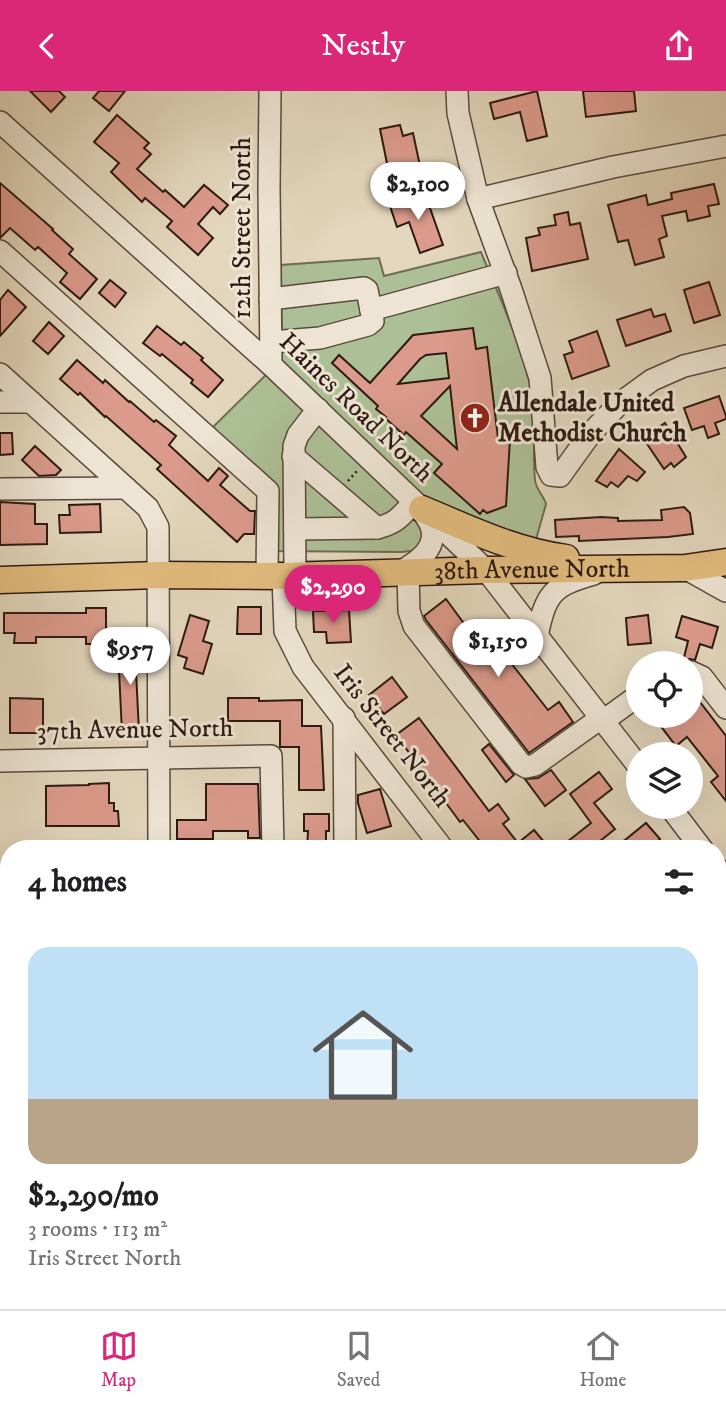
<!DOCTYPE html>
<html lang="en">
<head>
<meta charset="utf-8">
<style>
	body { margin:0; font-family:"IM FELL DW Pica",serif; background:#f6f6f6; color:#202124; height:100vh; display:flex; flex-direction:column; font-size:26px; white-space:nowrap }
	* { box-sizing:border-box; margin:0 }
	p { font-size:23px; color:#757577 }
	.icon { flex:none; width:38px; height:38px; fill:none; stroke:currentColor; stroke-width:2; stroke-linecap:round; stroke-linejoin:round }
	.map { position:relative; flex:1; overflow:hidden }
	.sheet { position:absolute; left:0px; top:749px; width:726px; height:469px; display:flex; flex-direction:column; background:#fff; border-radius:28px 28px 0 0; box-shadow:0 7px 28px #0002 }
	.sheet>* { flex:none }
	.fabs { position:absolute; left:626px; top:560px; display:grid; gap:14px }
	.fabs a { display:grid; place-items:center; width:77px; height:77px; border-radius:50%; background:#fff; box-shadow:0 7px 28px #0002; font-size:35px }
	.price { position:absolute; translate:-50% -60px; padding:0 16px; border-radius:24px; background:#fff; color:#222; font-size:23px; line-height:46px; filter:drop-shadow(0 2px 4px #0008) }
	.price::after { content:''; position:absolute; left:50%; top:42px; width:21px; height:16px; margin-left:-10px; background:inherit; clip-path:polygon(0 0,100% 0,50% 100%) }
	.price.selected { background:#db2777; color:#fff }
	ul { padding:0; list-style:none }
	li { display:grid; align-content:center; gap:14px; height:371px; padding:0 28px }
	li+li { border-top:2px solid #e0e0e0 }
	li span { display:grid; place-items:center; height:217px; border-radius:21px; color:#555 }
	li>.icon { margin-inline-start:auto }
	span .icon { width:126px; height:126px; fill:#fffc; stroke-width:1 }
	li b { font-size:30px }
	h2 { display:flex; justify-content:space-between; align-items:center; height:84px; padding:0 28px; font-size:30px }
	header { display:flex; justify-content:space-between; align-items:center; height:91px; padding:0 28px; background:#db2777; color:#fff; font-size:32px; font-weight:600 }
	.menu { display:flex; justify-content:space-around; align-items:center; height:98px; border-top:2px solid #e0e0e0; background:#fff; font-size:19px; color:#757577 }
	.menu a { display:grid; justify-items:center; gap:4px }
	.menu .selected { color:#db2777 }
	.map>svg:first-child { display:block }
	.green { fill:#adbf96; stroke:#6d6c54; stroke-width:2 }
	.building { fill:#db9a8b; stroke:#2d1a13; stroke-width:2; fill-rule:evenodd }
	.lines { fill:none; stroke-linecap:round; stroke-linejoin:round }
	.minor-casing { stroke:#5a493d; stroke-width:24 }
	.major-casing { stroke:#2d1a13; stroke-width:29 }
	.path { stroke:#2d1a13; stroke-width:2.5; stroke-dasharray:2 3.5; stroke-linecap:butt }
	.minor { stroke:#ede4d3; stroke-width:21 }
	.major { stroke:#e2bb7e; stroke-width:26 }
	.labels { text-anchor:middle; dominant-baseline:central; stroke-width:6; stroke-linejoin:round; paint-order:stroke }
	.street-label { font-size:26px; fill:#2d1a13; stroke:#ede4d3 }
	.poi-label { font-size:26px; font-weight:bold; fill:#2d1a13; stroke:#ede4d3; text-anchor:start }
</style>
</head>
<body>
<header><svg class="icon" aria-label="back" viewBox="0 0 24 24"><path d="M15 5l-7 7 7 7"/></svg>Nestly<svg class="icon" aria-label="share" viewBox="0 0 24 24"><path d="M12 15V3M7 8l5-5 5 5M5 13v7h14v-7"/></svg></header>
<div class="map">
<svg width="726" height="1218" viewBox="0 0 726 1218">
	<rect width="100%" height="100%" fill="#e3d6bc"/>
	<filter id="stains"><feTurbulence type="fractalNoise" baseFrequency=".00286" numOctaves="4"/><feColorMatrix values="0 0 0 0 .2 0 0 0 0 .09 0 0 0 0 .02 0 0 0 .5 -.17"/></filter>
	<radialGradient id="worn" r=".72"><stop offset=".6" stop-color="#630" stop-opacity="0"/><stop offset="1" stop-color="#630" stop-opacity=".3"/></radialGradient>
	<path class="green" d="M481,161C500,208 522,253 532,303C537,332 532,361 535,389C536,399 544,405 546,413L535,452H422L418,459L402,461L268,460V400L205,344L282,268L281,174L379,167L384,185Z"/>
	<g class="building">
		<path d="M30,0H59L65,6L51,21Z"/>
		<path d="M99,0H125L109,20L93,7Z"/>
		<path d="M537,0L547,45L527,50L520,21L494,28L490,12Z"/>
		<path d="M583,0H634L636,20L586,26Z"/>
		<path d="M117,24L149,52L144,57L151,63L137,78L163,101L165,99L184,116L204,94L228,114L220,123L213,116L198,133L213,147L198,164L167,136L172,130L145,107L142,111L111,81L119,72L94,51Z"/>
		<path d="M400,34L403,45L413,42L420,75L409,77L412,88L391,92L380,38Z"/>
		<path d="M0,92L53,138L52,139L73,158L69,163L97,188L80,208L60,191L67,182L38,156L35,159L10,137L0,147Z"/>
		<path d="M714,93L719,113L708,115L710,125L688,130L686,120L662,125L667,145L659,148L664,166L635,174L628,149L618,151L608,114L646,104L648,114L672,108L671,102Z"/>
		<path d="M425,103L443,154L420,162L409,131L397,136L390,115Z"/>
		<path d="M568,121L570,134L580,132L588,168L532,180L526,147L540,144L538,137L556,134L554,124Z"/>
		<path d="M110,189L126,202L115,216L99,202Z"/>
		<path d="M709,191L720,224L694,232L684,199Z"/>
		<path d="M8,199L26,216L0,245V209Z"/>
		<path d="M651,218L654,226L665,223L671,240L626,255L617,229Z"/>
		<path d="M49,231L64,245L48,263L33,250Z"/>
		<path d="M157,235L181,254L184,251L203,267L201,269L223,289L208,306L191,292L193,289L162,263L160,265L143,252Z"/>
		<path d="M473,237L476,258L487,256L498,347L510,348L506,415L487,422L483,419L480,423L434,382L442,373L406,341L404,344L385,327L386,326L376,318L378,315L332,272L339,264L370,292L413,244ZM446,262L449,287L398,293L420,268L426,264ZM450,295L457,358L421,325Z"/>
		<path d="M597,240L609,275L572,288L564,264L573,261L569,250Z"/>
		<path d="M77,269L103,292L105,289L129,311L130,310L154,331L156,329L176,345L169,354L208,390L219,377L228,385L220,394L250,420H255L254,443H244L237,451L157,378L161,374L106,325L105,326L80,302L78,304L60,288Z"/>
		<path d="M719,305L726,325V328L715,332L719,343L708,347L704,335L692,339L684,317Z"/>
		<path d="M665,332L686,366L674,376L671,372L664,378L643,347Z"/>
		<path d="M0,342H12L13,363L0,364Z"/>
		<path d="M35,355L61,379L56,384L39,385L22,369Z"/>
		<path d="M619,358L645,381L637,390L628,385L618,396L611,391L607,396L596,390Z"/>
		<path d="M0,411L35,413V433H47V453L0,454Z"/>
		<path d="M100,413L101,441L60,442L59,424H70L69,414Z"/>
		<path d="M684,416L690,422L693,443L668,446L579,450V445L556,446L555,429L601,426L618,427V430L662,429L661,419Z"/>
		<path d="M446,508L471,542L481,534L548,619L559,611L573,631L529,662L426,529L424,525Z"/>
		<path d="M238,516H261V543H237Z"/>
		<path d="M86,517H106V553H86V546H36V552H14L15,542H4V522H86Z"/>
		<path d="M349,519L351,551L327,552L326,541H314L313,520Z"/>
		<path d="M190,524L209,530L203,550L212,553L203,583L184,577L187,567L178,564Z"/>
		<path d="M648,524L651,552L628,554L626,527Z"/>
		<path d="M682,525L718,536L712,557L700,553L695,569L689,568L683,571L688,550L676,546Z"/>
		<path d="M118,558H145V580H136L139,641L122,642Z"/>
		<path d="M392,586L407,606L384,623L369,604Z"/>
		<path d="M10,607L43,608V642H10Z"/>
		<path d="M228,607H259V610L302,609V635H321L324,699H299V656H280V630H228Z"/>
		<path d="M700,611L726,645V710L711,691L718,685L687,646L676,655L653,625H691V617Z"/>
		<path d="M419,627L489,720L498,713L509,728L503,733L518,752L534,739L550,758H486L463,729L460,731L396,644Z"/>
		<path d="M489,653L514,684L506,691L482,659Z"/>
		<path d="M551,679L566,699L545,715L525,688L538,687Z"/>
		<path d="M599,681L612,698L594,712L615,738L590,758H558L591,732L570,703Z"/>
		<path d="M109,692V712H114V720H118L119,735H46V695L89,694V693Z"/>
		<path d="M206,693H258L260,747H248V740H213V748H177V729H206Z"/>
		<path d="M380,698L391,735L367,742L358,712V704Z"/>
		<path d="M304,723H329V740H326V758H307L308,740H304Z"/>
		<path d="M646,732L660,748L658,750L665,758H614Z"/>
	</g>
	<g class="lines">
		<g class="minor-casing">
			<g id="minor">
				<path d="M270,0L269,97L271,274"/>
				<path d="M457,0L458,22L478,108L511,198L540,287L547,376L551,384L560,385L591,342L619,313L652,289L684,275L726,265"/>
				<path d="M0,31L271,274L486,479L639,676"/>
				<path d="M478,108L613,76L726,55"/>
				<path d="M0,160L268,400L267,485"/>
				<path d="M270,208L364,197L367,199L373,230L368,234L320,247L271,251"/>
				<path d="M371,219L506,182"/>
				<path d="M0,283L148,417L158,436L159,758"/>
				<path d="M0,311H31"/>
				<path d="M293,365L377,437C397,432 401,425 414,411"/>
				<path d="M0,398L126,397"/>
				<path d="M295,438L377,437"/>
				<path d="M685,477L726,500"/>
				<path d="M408,481L409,520L414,535L521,673L526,676L535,674L601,627"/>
				<path d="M399,482C415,472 436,460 432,439C431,434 427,427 424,423"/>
				<path d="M295,484L294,355L298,344L318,318"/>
				<path d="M283,485L285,540L303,576L443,758"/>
				<path d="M537,545C546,502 552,495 594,483"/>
				<path d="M691,581L702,586L726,617"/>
				<path d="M344,627L345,758"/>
				<path d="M603,630L639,604"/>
				<path d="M0,670L271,665L273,758"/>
				<path d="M670,716L702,758"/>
				<path d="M718,778L726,788"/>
				<path d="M718,810L726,804"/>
				<path d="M0,843L9,842"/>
				<path d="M0,936H9"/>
				<path d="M0,1035H9"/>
				<path d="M718,1123L726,1134"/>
				<path d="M0,1144H9"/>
				<path d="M271,1209V1218"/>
			</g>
		</g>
		<g class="major-casing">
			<g id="major">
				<path d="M422,418C469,438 515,460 566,467"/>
				<path id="s1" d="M0,489L159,484L283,485L486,479L685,477L726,471"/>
			</g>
		</g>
		<g class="path">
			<path d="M380,352L387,344"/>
			<path d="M348,390L358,379"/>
		</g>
		<use href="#minor" class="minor"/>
		<use href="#major" class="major"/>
	</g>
	<defs>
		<g id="church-disc" transform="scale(1.575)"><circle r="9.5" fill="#8f2418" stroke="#ede4d3"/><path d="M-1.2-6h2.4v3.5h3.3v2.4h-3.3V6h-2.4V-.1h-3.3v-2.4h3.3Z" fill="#fff"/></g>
	</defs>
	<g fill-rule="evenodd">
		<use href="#church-disc" x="475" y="327"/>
	</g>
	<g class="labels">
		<g class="street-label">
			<text transform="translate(242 137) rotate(-90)">12th Street North</text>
			<text transform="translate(356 317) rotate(44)">Haines Road North</text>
			<text stroke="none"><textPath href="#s1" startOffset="532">38th Avenue North</textPath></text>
			<text transform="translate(135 639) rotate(-1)">37th Avenue North</text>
			<text transform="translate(392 645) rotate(52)">Iris Street North</text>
		</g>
		<g class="poi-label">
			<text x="498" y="312">Allendale United<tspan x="498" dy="30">Methodist Church</tspan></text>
		</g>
	</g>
	<rect width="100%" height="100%" filter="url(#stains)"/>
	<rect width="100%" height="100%" fill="url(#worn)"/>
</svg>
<div class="fabs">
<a><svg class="icon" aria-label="locate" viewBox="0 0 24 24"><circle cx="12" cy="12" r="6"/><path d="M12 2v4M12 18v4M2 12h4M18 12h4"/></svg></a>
<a><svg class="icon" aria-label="layers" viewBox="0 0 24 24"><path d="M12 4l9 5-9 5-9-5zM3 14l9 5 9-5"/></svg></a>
</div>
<b class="price" style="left:418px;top:131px">$2,100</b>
<b class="price selected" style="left:333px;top:534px">$2,290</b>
<b class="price" style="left:498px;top:588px">$1,150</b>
<b class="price" style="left:130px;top:596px">$957</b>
<section class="sheet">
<h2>4 homes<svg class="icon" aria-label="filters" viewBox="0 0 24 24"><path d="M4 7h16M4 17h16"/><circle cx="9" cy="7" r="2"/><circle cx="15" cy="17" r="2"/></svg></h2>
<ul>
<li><span style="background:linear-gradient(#bfe0f5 70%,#b9a48a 0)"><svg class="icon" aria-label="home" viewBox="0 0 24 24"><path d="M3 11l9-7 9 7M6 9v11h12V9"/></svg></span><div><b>$2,290/mo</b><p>3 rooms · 113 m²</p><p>Iris Street North</p></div></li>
</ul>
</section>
</div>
<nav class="menu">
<a class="selected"><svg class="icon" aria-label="map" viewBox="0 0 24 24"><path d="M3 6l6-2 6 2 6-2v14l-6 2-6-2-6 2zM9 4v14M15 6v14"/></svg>Map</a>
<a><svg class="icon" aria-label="saved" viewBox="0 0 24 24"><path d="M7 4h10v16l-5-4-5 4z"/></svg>Saved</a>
<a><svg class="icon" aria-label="home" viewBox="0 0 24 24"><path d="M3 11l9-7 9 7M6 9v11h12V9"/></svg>Home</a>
</nav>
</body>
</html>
